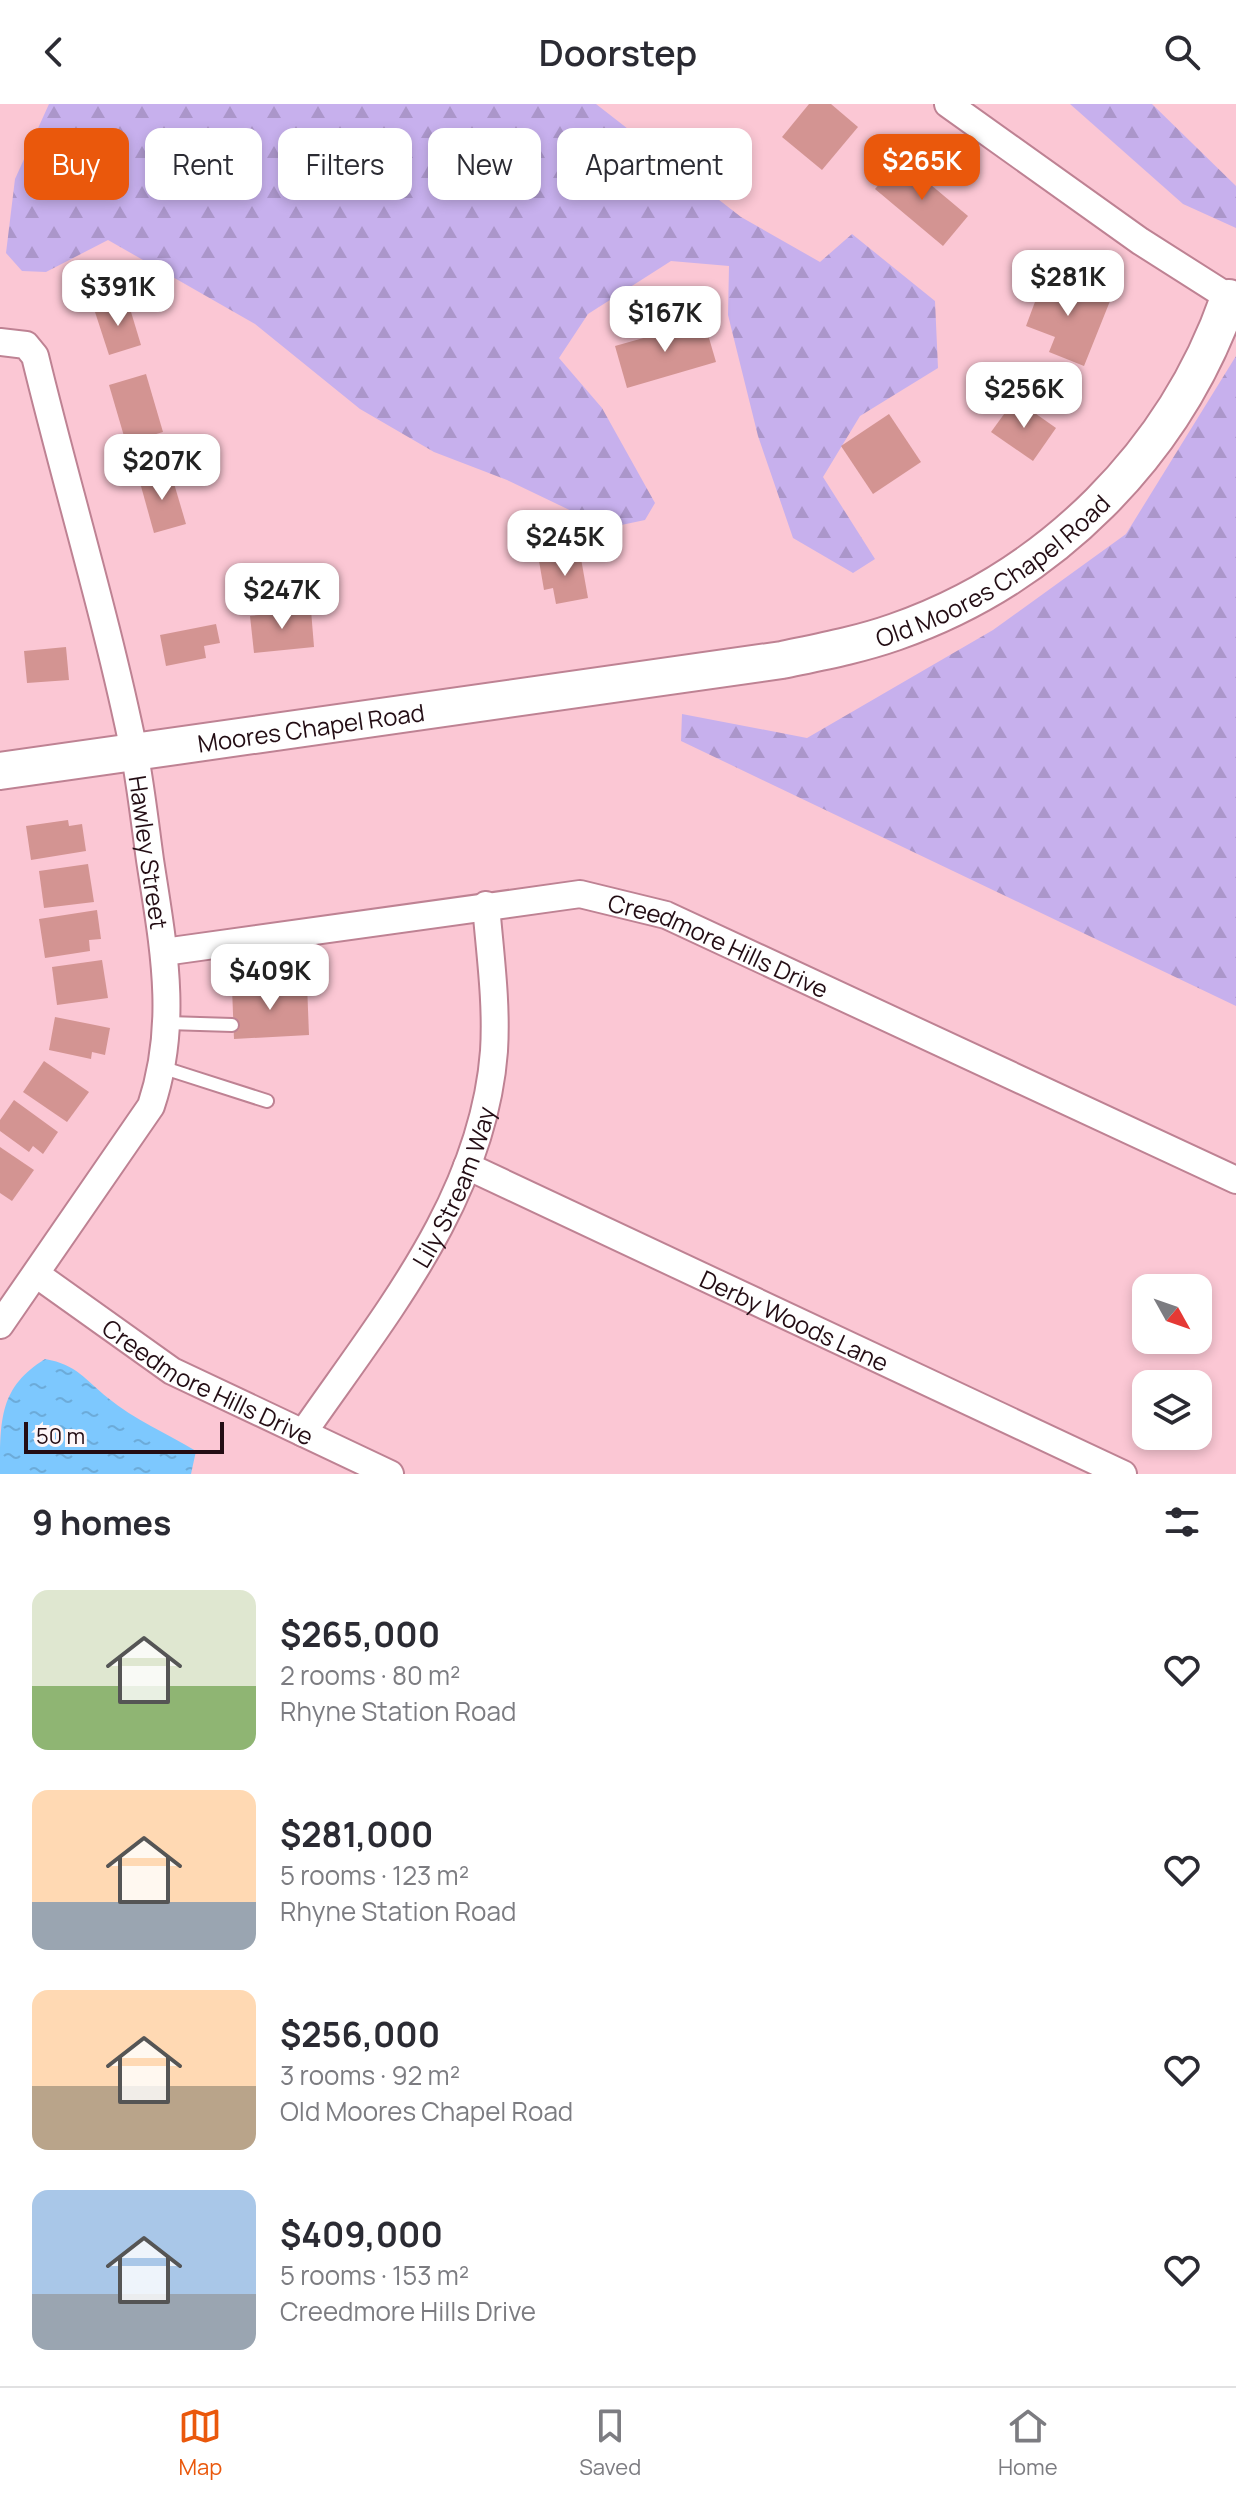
<!DOCTYPE html>
<html lang="en">
<head>
<meta charset="utf-8">
<style>
	body { margin:0; font-family:Manrope,sans-serif; background:#f2f2f3; color:#2b2b33; height:100vh; display:flex; flex-direction:column; font-size:30px; white-space:nowrap }
	* { box-sizing:border-box; margin:0 }
	p { font-size:26px; color:#7c7c81 }
	.icon { flex:none; width:44px; height:44px; fill:none; stroke:currentColor; stroke-width:2; stroke-linecap:round; stroke-linejoin:round }
	.map { position:relative; height:1370px; overflow:hidden }
	.details { display:flex; flex-direction:column; background:#fff; flex:1 }
	.details>* { flex:none }
	.banner { position:absolute; left:24px; top:24px; width:800px; height:72px; display:flex; gap:16px }
	.needle { width:52px; rotate:130deg }
	.tools { position:absolute; left:1132px; top:1170px; display:grid; gap:16px }
	.tools a { display:grid; place-items:center; width:80px; height:80px; border-radius:16px; background:#fff; box-shadow:0 4px 12px #0003; font-size:40px }
	.scale { position:absolute; left:24px; bottom:20px; width:200px; box-sizing:border-box; padding-left:8px; border:4px solid #230d14; border-top:0; font-size:22px; line-height:28px; white-space:nowrap; color:#230d14; -webkit-text-stroke:6px #fdf6f8; paint-order:stroke }
	.price { position:absolute; translate:-50% -68px; padding:0 18px; border-radius:16px; background:#fff; color:#222; font-size:26px; line-height:52px; filter:drop-shadow(0 2px 4px #0008) }
	.price::after { content:''; position:absolute; left:50%; top:48px; width:24px; height:18px; margin-left:-12px; background:inherit; clip-path:polygon(0 0,100% 0,50% 100%) }
	.price.on { background:#ea580c; color:#fff }
	ul { padding:0; list-style:none }
	li { display:flex; align-items:center; gap:24px; height:200px; padding:0 32px }
	li span { display:grid; place-items:center; flex:none; width:224px; height:160px; border-radius:16px; color:#555 }
	li>.icon { margin-inline-start:auto }
	span .icon { width:96px; height:96px; fill:#fffc; stroke-width:1 }
	li b { font-size:34px }
	h2 { display:flex; justify-content:space-between; align-items:center; height:96px; padding:0 32px; font-size:34px }
	.tag { padding:0 28px; border-radius:16px; background:#fff; box-shadow:0 4px 12px #0003; font-size:28px; line-height:72px }
	.tag.on { background:#ea580c; color:#fff }
	header { display:flex; justify-content:space-between; align-items:center; height:104px; padding:0 32px; background:#fff; font-size:36px; font-weight:600 }
	.dock { display:flex; justify-content:space-around; align-items:center; height:112px; border-top:2px solid #e1e1e2; background:#fff; font-size:22px; color:#7c7c81 }
	.dock a { display:grid; justify-items:center; gap:4px }
	.dock .on { color:#ea580c }
	.map>svg:first-child { display:block }
	.forest { fill:url(#forest-firs) }
	.water { fill:url(#water-ripples) }
	.building { fill:#d39492 }
	.lines { fill:none; stroke-linecap:round; stroke-linejoin:round }
	.lane-casing { stroke:#be8293; stroke-width:16 }
	.street-casing { stroke:#be8293; stroke-width:30 }
	.secondary-casing { stroke:#be8293; stroke-width:40 }
	.lane { stroke:#fff; stroke-width:12 }
	.street { stroke:#fff; stroke-width:26 }
	.secondary { stroke:#fff; stroke-width:36 }
	.labels { text-anchor:middle; dominant-baseline:central; stroke-width:6; stroke-linejoin:round; paint-order:stroke }
	.street-label { font-size:24px; fill:#230d14; stroke:#fdf6f8 }
</style>
</head>
<body>
<header><svg class="icon" aria-label="back" viewBox="0 0 24 24"><path d="M15 5l-7 7 7 7"/></svg>Doorstep<svg class="icon" aria-label="search" viewBox="0 0 24 24"><circle cx="10" cy="10" r="6"/><path d="M15 15l6 6"/></svg></header>
<div class="map">
<svg width="1236" height="1370" viewBox="0 0 1236 1370">
	<defs>
		<pattern id="forest-firs" width="22" height="20" patternUnits="userSpaceOnUse" patternTransform="scale(2)"><rect width="22" height="20" fill="#c7b0ed"/><path d="M5 1l3.5 6h-7zM16 11l3.5 6h-7z" fill="#ab96ca"/></pattern>
		<pattern id="water-ripples" width="26" height="14" patternUnits="userSpaceOnUse" patternTransform="scale(2)"><rect width="26" height="14" fill="#7dc8fe"/><path d="M2 4q2-2 4 0t4 0M15 11q2-2 4 0t4 0" fill="none" stroke="#6cabd9"/></pattern>
	</defs>
	<rect width="100%" height="100%" fill="#fbc7d4"/>
	<g class="forest">
		<path d="M49,0H596L741,113L820,158L852,130L935,197L938,264L860,312L823,373L875,455L853,469L793,434L758,332L728,211L729,162L671,157L588,210L559,254L602,304L655,399L645,416L607,424L507,376L434,348L360,305L255,220L108,136L46,168L22,167L6,149L15,75Z"/>
		<path d="M1070,0H1152L1236,82V124L1183,100Z"/>
		<path d="M1236,252V902L681,637L682,610L807,634L993,526L1126,430Z"/>
	</g>
	<path class="water" d="M45,1255C78,1261 84,1275 108,1294C133,1315 168,1330 196,1347L191,1370H0C0,1314 0,1283 45,1255Z"/>
	<g class="building">
		<path d="M809,0H831L858,23L822,66L782,33Z"/>
		<path d="M900,55L968,112L943,142L875,85Z"/>
		<path d="M1045,171L1110,197L1084,262L1049,248L1055,233L1026,222Z"/>
		<path d="M128,198L141,241L109,251L95,208Z"/>
		<path d="M704,217L716,258L627,284L615,242Z"/>
		<path d="M146,270L163,328L126,339L109,281Z"/>
		<path d="M1015,295L1056,324L1033,357L991,328Z"/>
		<path d="M889,310L921,358L873,390L841,342Z"/>
		<path d="M170,366L186,420L154,429L139,375Z"/>
		<path d="M580,449L588,494L556,500L553,484L544,486L539,457Z"/>
		<path d="M311,506L314,543L254,549L250,512Z"/>
		<path d="M216,520L220,539L204,542L206,554L166,562L160,531Z"/>
		<path d="M66,543L69,576L27,579L24,547Z"/>
		<path d="M68,716L69,722L82,720L86,747L31,756L26,722Z"/>
		<path d="M88,760L94,798L44,804L39,767Z"/>
		<path d="M97,806L101,835L89,836L90,847L45,854L39,815Z"/>
		<path d="M102,856L108,894L57,901L52,863Z"/>
		<path d="M307,880L309,931L234,935L232,884Z"/>
		<path d="M55,913L110,924L105,951L92,948L91,955L49,946Z"/>
		<path d="M44,957L89,988L67,1018L23,988Z"/>
		<path d="M14,996L58,1028L43,1050L33,1042L29,1048L0,1027V1016Z"/>
		<path d="M0,1043L34,1066L12,1097L0,1089Z"/>
	</g>
	<g class="lines">
		<g class="lane-casing">
			<g id="lane">
				<path d="M168,919L232,921"/>
				<path d="M164,964L267,997"/>
			</g>
		</g>
		<g class="street-casing">
			<g id="street">
				<path d="M948,0L1140,137L1236,198"/>
				<path id="s1" d="M0,238L26,241L35,252C67,384 107,515 134,647C141,683 145,720 150,756C163,841 179,918 151,1002L0,1221"/>
				<path id="s2" d="M164,848L580,790L666,811L1236,1076"/>
				<path id="s3" d="M467,1062L1123,1370"/>
				<path id="s4" d="M36,1170L172,1267L390,1370"/>
				<path id="s5" d="M303,1329C384,1212 483,1094 494,947C497,898 490,850 486,801"/>
			</g>
		</g>
		<g class="secondary-casing">
			<g id="secondary">
				<path id="s6" d="M0,667L782,556C820,548 858,541 895,528C1050,474 1175,349 1229,194"/>
			</g>
		</g>
		<use href="#lane" class="lane"/>
		<use href="#street" class="street"/>
		<use href="#secondary" class="secondary"/>
	</g>
	<g class="labels">
		<g class="street-label">
			<text stroke="none"><textPath href="#s6" startOffset="1022">Old Moores Chapel Road</textPath></text>
			<text stroke="none"><textPath href="#s6" startOffset="314">Moores Chapel Road</textPath></text>
			<text stroke="none"><textPath href="#s1" startOffset="550">Hawley Street</textPath></text>
			<text stroke="none"><textPath href="#s2" startOffset="568">Creedmore Hills Drive</textPath></text>
			<text stroke="none"><textPath href="#s5" startOffset="290">Lily Stream Way</textPath></text>
			<text stroke="none"><textPath href="#s3" startOffset="362">Derby Woods Lane</textPath></text>
			<text stroke="none"><textPath href="#s4" startOffset="204">Creedmore Hills Drive</textPath></text>
		</g>
	</g>
</svg>
<div class="tools">
<a><svg class="needle" viewBox="-14 -14 28 28"><path d="M0-13l5 13h-10z" fill="#e53935"/><path d="M0 13l5-13h-10z" fill="#7c7c81"/></svg></a>
<a><svg class="icon" aria-label="layers" viewBox="0 0 24 24"><path d="M12 4l9 5-9 5-9-5zM3 14l9 5 9-5"/></svg></a>
</div>
<div class="scale">50 m</div>
<b class="price on" style="left:922px;top:98px">$265K</b>
<b class="price" style="left:1068px;top:214px">$281K</b>
<b class="price" style="left:118px;top:224px">$391K</b>
<b class="price" style="left:665px;top:250px">$167K</b>
<b class="price" style="left:1024px;top:326px">$256K</b>
<b class="price" style="left:162px;top:398px">$207K</b>
<b class="price" style="left:565px;top:474px">$245K</b>
<b class="price" style="left:282px;top:527px">$247K</b>
<b class="price" style="left:270px;top:908px">$409K</b>
<div class="banner">
<a class="tag on">Buy</a>
<a class="tag">Rent</a>
<a class="tag">Filters</a>
<a class="tag">New</a>
<a class="tag">Apartment</a>
</div>
</div>
<section class="details">
<h2>9 homes<svg class="icon" aria-label="filters" viewBox="0 0 24 24"><path d="M4 7h16M4 17h16"/><circle cx="9" cy="7" r="2"/><circle cx="15" cy="17" r="2"/></svg></h2>
<ul>
<li><span style="background:linear-gradient(#dfe7d0 60%,#8fb573 0)"><svg class="icon" aria-label="home" viewBox="0 0 24 24"><path d="M3 11l9-7 9 7M6 9v11h12V9"/></svg></span><div><b>$265,000</b><p>2 rooms · 80 m²</p><p>Rhyne Station Road</p></div><svg class="icon" aria-label="heart" viewBox="0 0 24 24"><path d="M12 20l-8-8c-3-5 5-10 8-4 3-6 11-1 8 4z"/></svg></li>
<li><span style="background:linear-gradient(#ffd9b3 70%,#9aa5b1 0)"><svg class="icon" aria-label="home" viewBox="0 0 24 24"><path d="M3 11l9-7 9 7M6 9v11h12V9"/></svg></span><div><b>$281,000</b><p>5 rooms · 123 m²</p><p>Rhyne Station Road</p></div><svg class="icon" aria-label="heart" viewBox="0 0 24 24"><path d="M12 20l-8-8c-3-5 5-10 8-4 3-6 11-1 8 4z"/></svg></li>
<li><span style="background:linear-gradient(#ffd9b3 60%,#b9a48a 0)"><svg class="icon" aria-label="home" viewBox="0 0 24 24"><path d="M3 11l9-7 9 7M6 9v11h12V9"/></svg></span><div><b>$256,000</b><p>3 rooms · 92 m²</p><p>Old Moores Chapel Road</p></div><svg class="icon" aria-label="heart" viewBox="0 0 24 24"><path d="M12 20l-8-8c-3-5 5-10 8-4 3-6 11-1 8 4z"/></svg></li>
<li><span style="background:linear-gradient(#a9c7e8 65%,#9aa5b1 0)"><svg class="icon" aria-label="home" viewBox="0 0 24 24"><path d="M3 11l9-7 9 7M6 9v11h12V9"/></svg></span><div><b>$409,000</b><p>5 rooms · 153 m²</p><p>Creedmore Hills Drive</p></div><svg class="icon" aria-label="heart" viewBox="0 0 24 24"><path d="M12 20l-8-8c-3-5 5-10 8-4 3-6 11-1 8 4z"/></svg></li>
</ul>
</section>
<nav class="dock">
<a class="on"><svg class="icon" aria-label="map" viewBox="0 0 24 24"><path d="M3 6l6-2 6 2 6-2v14l-6 2-6-2-6 2zM9 4v14M15 6v14"/></svg>Map</a>
<a><svg class="icon" aria-label="saved" viewBox="0 0 24 24"><path d="M7 4h10v16l-5-4-5 4z"/></svg>Saved</a>
<a><svg class="icon" aria-label="home" viewBox="0 0 24 24"><path d="M3 11l9-7 9 7M6 9v11h12V9"/></svg>Home</a>
</nav>
</body>
</html>
